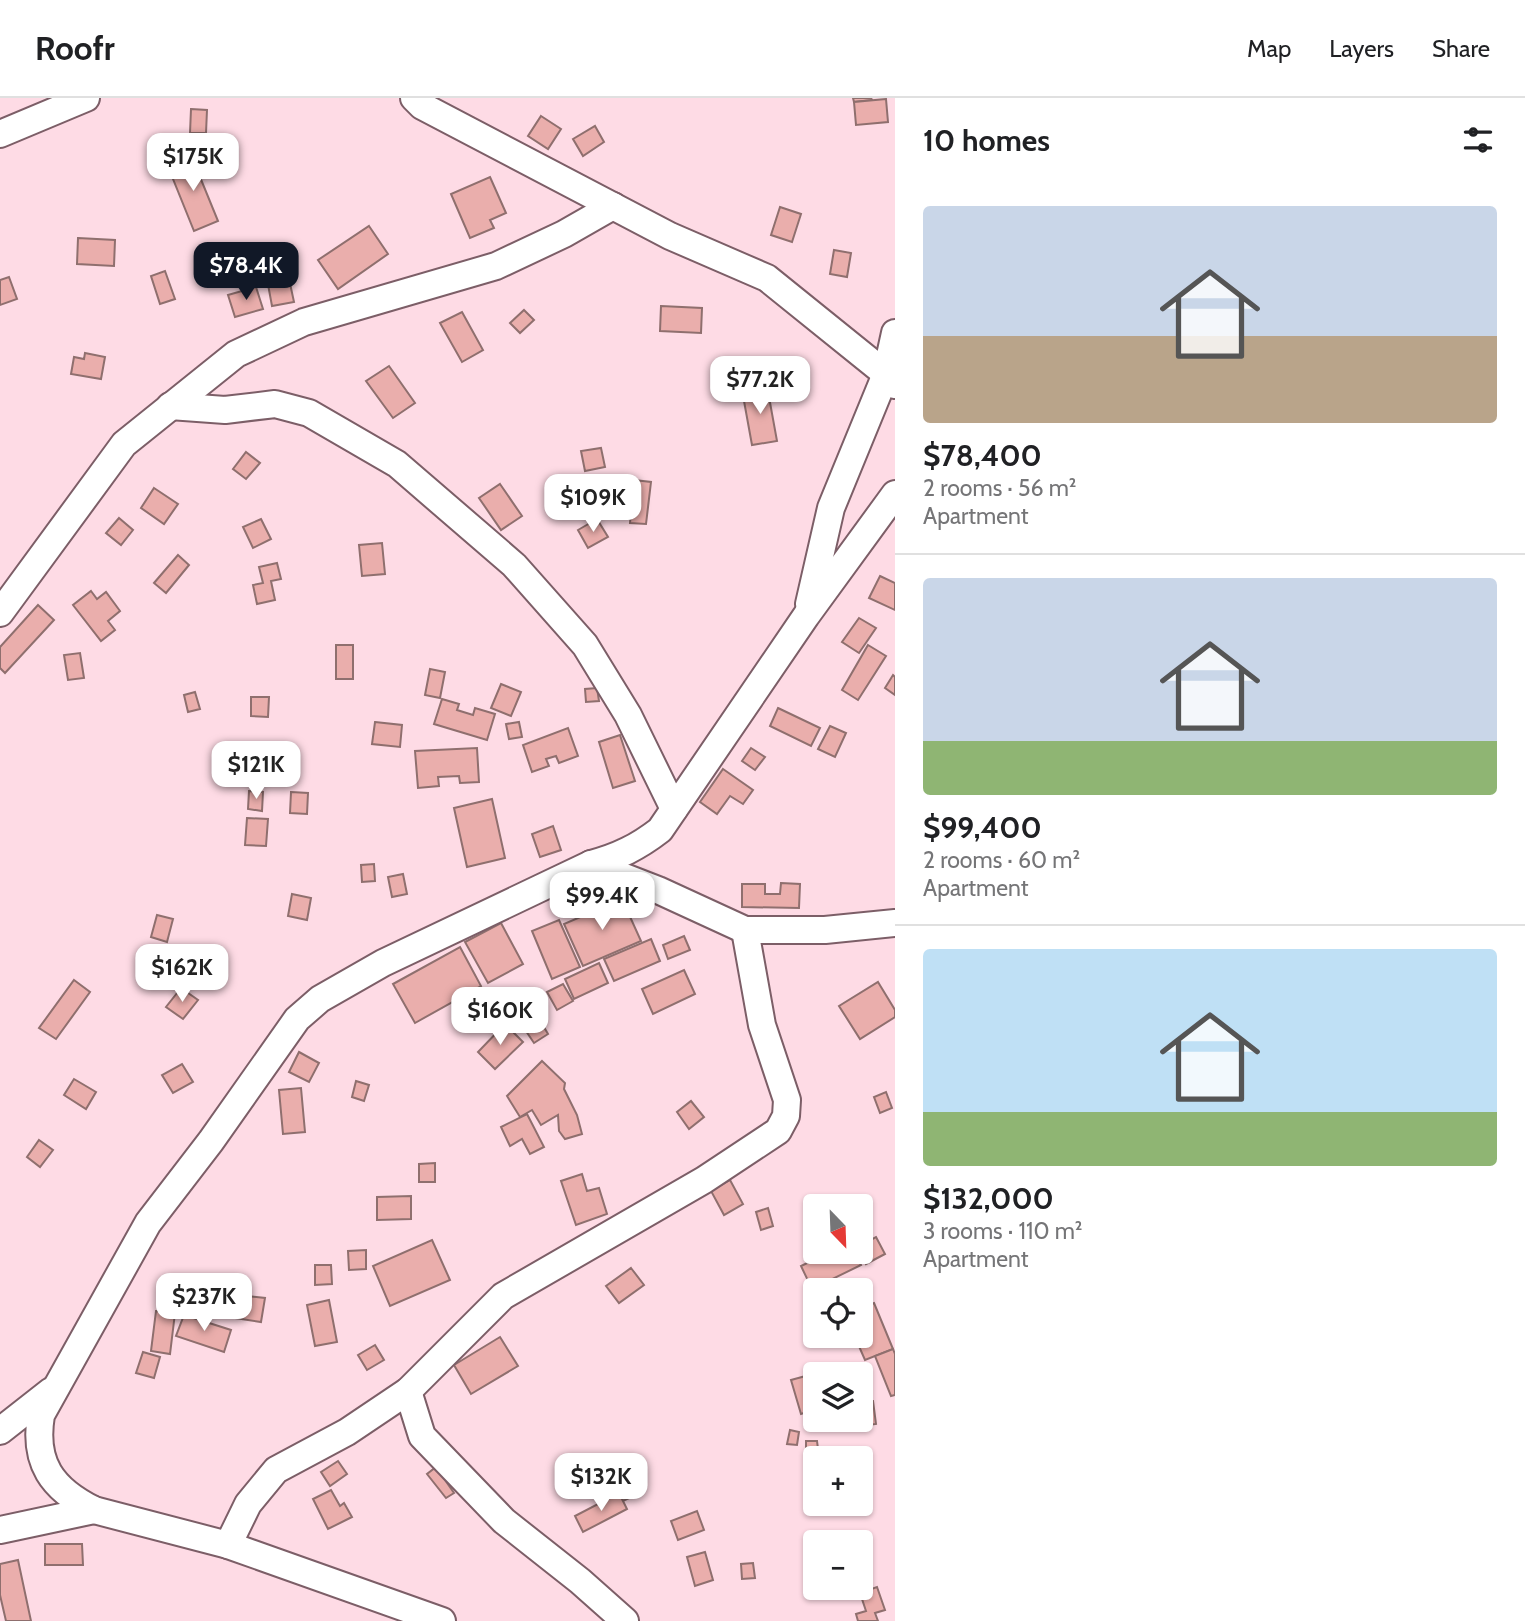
<!DOCTYPE html>
<html lang="en">
<head>
<meta charset="utf-8">
<style>
	body { margin:0; font-family:Cabin,sans-serif; background:#f6f6f6; color:#202124; height:100vh; display:flex; flex-direction:column; font-size:26px; white-space:nowrap }
	* { box-sizing:border-box; margin:0 }
	p { font-size:23px; color:#757577 }
	.icon { flex:none; width:38px; height:38px; fill:none; stroke:currentColor; stroke-width:2; stroke-linecap:round; stroke-linejoin:round }
	.map { position:relative; flex:1; overflow:hidden }
	.sheet { display:flex; flex-direction:column; background:#fff; width:630px }
	.sheet>* { flex:none }
	.needle { width:46px; rotate:157deg }
	.buttons { position:absolute; left:803px; top:1096px; display:grid; gap:14px }
	.buttons a { display:grid; place-items:center; width:70px; height:70px; border-radius:7px; background:#fff; box-shadow:0 2px 5px #0004; font-size:35px }
	.price { position:absolute; translate:-50% -60px; padding:0 16px; border-radius:14px; background:#fff; color:#222; font-size:23px; line-height:46px; filter:drop-shadow(0 2px 4px #0008) }
	.price::after { content:''; position:absolute; left:50%; top:42px; width:21px; height:16px; margin-left:-10px; background:inherit; clip-path:polygon(0 0,100% 0,50% 100%) }
	.price.active { background:#111827; color:#fff }
	ul { padding:0; list-style:none }
	li { display:grid; align-content:center; gap:14px; height:371px; padding:0 28px }
	li+li { border-top:2px solid #e0e0e0 }
	li span { display:grid; place-items:center; height:217px; border-radius:7px; color:#555 }
	li>.icon { margin-inline-start:auto }
	span .icon { width:126px; height:126px; fill:#fffc; stroke-width:1 }
	li b { font-size:30px }
	h2 { display:flex; justify-content:space-between; align-items:center; height:84px; padding:0 28px; font-size:30px }
	header { display:flex; align-items:center; gap:42px; box-sizing:border-box; height:98px; padding:0 35px; background:#fff; border-bottom:2px solid #e0e0e0 }
	header strong { font-size:33px }
	nav { display:flex; gap:38px; margin-inline-start:auto; font-size:24px }
	main { display:flex; flex:1; min-height:0 }
	.map>svg:first-child { display:block }
	.building { fill:#eaaeac; stroke:#8f6f6e; stroke-width:2 }
	.lines { fill:none; stroke-linecap:round; stroke-linejoin:round }
	.minor-casing { stroke:#7c5e67; stroke-width:30 }
	.minor { stroke:#fff; stroke-width:26 }
</style>
</head>
<body>
<header>
<strong>Roofr</strong>
<nav><a>Map</a><a>Layers</a><a>Share</a></nav>
</header>
<main>
<div class="map">
<svg width="895" height="1523" viewBox="0 0 895 1523">
	<rect width="100%" height="100%" fill="#fedbe5"/>
	<g class="building">
		<path d="M853,0H871L872,2L854,4Z"/>
		<path d="M886,1L888,24L856,27L854,4Z"/>
		<path d="M191,11L207,12L206,35H190Z"/>
		<path d="M541,18L561,31L548,51L528,38Z"/>
		<path d="M595,28L604,44L583,58L573,41Z"/>
		<path d="M191,57L218,123L194,133L167,66Z"/>
		<path d="M490,79L506,115L490,122L494,130L470,140L451,96Z"/>
		<path d="M780,109L801,116L792,144L771,137Z"/>
		<path d="M369,128L388,156L338,191L318,162Z"/>
		<path d="M78,140L115,142L114,168L77,166Z"/>
		<path d="M834,152L851,155L847,179L830,176Z"/>
		<path d="M165,173L175,201L160,206L151,178Z"/>
		<path d="M288,176L294,204L272,208L267,181Z"/>
		<path d="M9,179L17,201L0,207V182Z"/>
		<path d="M256,189L263,211L235,219L228,197Z"/>
		<path d="M661,208L702,210L701,235L660,233Z"/>
		<path d="M524,212L534,222L520,235L510,225Z"/>
		<path d="M462,214L483,252L462,264L440,225Z"/>
		<path d="M85,255L105,259L101,281L71,276L74,259L84,261Z"/>
		<path d="M389,268L415,305L393,320L366,283Z"/>
		<path d="M767,288L777,343L752,347L742,292Z"/>
		<path d="M601,350L605,369L585,373L581,353Z"/>
		<path d="M246,354L260,365L246,381L233,371Z"/>
		<path d="M634,382L651,384L646,426L630,425Z"/>
		<path d="M500,386L522,418L501,432L479,400Z"/>
		<path d="M154,390L178,406L164,426L141,410Z"/>
		<path d="M119,420L133,432L121,447L106,435Z"/>
		<path d="M261,421L271,441L253,450L243,429Z"/>
		<path d="M597,421L608,439L588,450L578,432Z"/>
		<path d="M382,445L385,476L362,478L359,447Z"/>
		<path d="M178,457L189,467L166,495L154,485Z"/>
		<path d="M277,465L281,481L271,483L275,502L257,506L253,487L263,485L259,469Z"/>
		<path d="M880,478L895,485V512L869,500Z"/>
		<path d="M91,493L97,501L106,494L120,513L108,523L115,532L101,543L73,507Z"/>
		<path d="M38,507L54,522L5,575L0,570V549Z"/>
		<path d="M859,520L876,530L859,555L842,544Z"/>
		<rect x="336" y="547" width="17" height="34"/>
		<path d="M868,547L886,558L858,602L842,592Z"/>
		<path d="M80,555L84,580L68,582L64,557Z"/>
		<path d="M430,571L445,574L440,600L425,597Z"/>
		<path d="M893,577L895,579V597L885,590Z"/>
		<path d="M501,586L521,594L511,618L491,610Z"/>
		<path d="M597,590L599,603L586,604L585,591Z"/>
		<path d="M195,594L200,611L188,614L184,597Z"/>
		<path d="M251,599H269L268,619L251,618Z"/>
		<path d="M442,601L459,606L457,612L473,617L475,610L495,616L487,642L434,626Z"/>
		<path d="M778,610L820,630L811,648L770,628Z"/>
		<path d="M375,624L402,627L400,649L372,646Z"/>
		<path d="M519,624L522,639L509,641L506,626Z"/>
		<path d="M830,628L846,635L835,659L818,651Z"/>
		<path d="M568,630L578,658L559,665L556,658L546,661L549,668L532,674L523,647Z"/>
		<path d="M620,637L635,683L613,690L599,644Z"/>
		<path d="M477,650L479,684L460,685L459,678L438,679L439,688L418,690L415,653Z"/>
		<path d="M751,650L765,659L755,672L742,663Z"/>
		<path d="M723,671L753,692L743,706L730,698L717,716L700,704Z"/>
		<path d="M249,693L263,694L262,713L248,711Z"/>
		<path d="M291,694L308,695L307,716L290,715Z"/>
		<path d="M492,701L505,760L467,769L454,710Z"/>
		<path d="M247,720L268,721L266,748L245,747Z"/>
		<path d="M553,728L561,752L540,759L532,736Z"/>
		<path d="M374,766L375,783L362,784L361,767Z"/>
		<path d="M403,776L407,796L392,799L388,779Z"/>
		<path d="M781,785L800,786L799,810L742,809V786H765V796H780Z"/>
		<path d="M292,796L311,800L307,822L288,818Z"/>
		<path d="M622,801L641,843L583,868L564,826Z"/>
		<path d="M157,817L173,821L167,844L151,839Z"/>
		<path d="M559,822L580,869L552,881L532,833Z"/>
		<path d="M501,825L523,866L488,885L465,844Z"/>
		<path d="M684,838L690,852L668,861L663,847Z"/>
		<path d="M651,841L660,863L614,883L604,861Z"/>
		<path d="M460,849L481,888L415,925L393,886Z"/>
		<path d="M599,865L608,885L574,901L565,881Z"/>
		<path d="M684,872L695,896L653,916L642,891Z"/>
		<path d="M74,882L90,894L56,941L39,930Z"/>
		<path d="M878,884L895,912V919L860,941L839,908Z"/>
		<path d="M563,886L573,903L557,912L547,894Z"/>
		<path d="M181,890L198,902L183,921L166,909Z"/>
		<path d="M541,924L548,936L534,945L526,933Z"/>
		<path d="M505,926L523,944L495,971L478,954Z"/>
		<path d="M299,954L319,965L309,984L289,974Z"/>
		<path d="M542,963L565,985L564,991L577,1017L582,1036L565,1041L559,1033L558,1017L541,1027L532,1012L520,1019L507,998Z"/>
		<path d="M182,966L193,984L173,995L162,977Z"/>
		<path d="M74,981L96,994L86,1011L64,997Z"/>
		<path d="M356,983L369,987L364,1003L352,999Z"/>
		<path d="M301,990L305,1034L283,1036L279,992Z"/>
		<path d="M886,994L892,1010L880,1015L874,999Z"/>
		<path d="M691,1003L704,1019L689,1031L677,1014Z"/>
		<path d="M527,1016L544,1049L530,1056L522,1041L510,1048L501,1029Z"/>
		<path d="M39,1042L53,1052L40,1069L27,1059Z"/>
		<path d="M435,1065V1084H419V1066Z"/>
		<path d="M582,1076L587,1093L599,1090L607,1116L576,1127L561,1083Z"/>
		<path d="M730,1082L743,1106L724,1117L711,1093Z"/>
		<path d="M411,1098V1121L377,1122V1099Z"/>
		<path d="M768,1110L773,1128L761,1132L756,1114Z"/>
		<path d="M876,1139L885,1156L866,1166L860,1153L861,1147Z"/>
		<path d="M432,1142L450,1182L390,1208L373,1168Z"/>
		<path d="M366,1152V1171L349,1172L348,1153Z"/>
		<path d="M832,1153H854L861,1167L812,1191L801,1168Z"/>
		<path d="M315,1167H331L332,1186L315,1187Z"/>
		<path d="M631,1170L644,1187L619,1205L606,1188Z"/>
		<path d="M230,1188L248,1191L247,1198L265,1200L261,1224L202,1215L206,1189L229,1192Z"/>
		<path d="M329,1202L337,1244L315,1248L307,1207Z"/>
		<path d="M874,1205L893,1251L865,1262L854,1237H861V1210Z"/>
		<path d="M156,1213L175,1215L170,1256L151,1253Z"/>
		<path d="M184,1217L231,1232L224,1254L176,1238Z"/>
		<path d="M500,1239L518,1268L471,1296L454,1267Z"/>
		<path d="M375,1247L384,1262L367,1272L358,1257Z"/>
		<path d="M893,1251L895,1256V1297L891,1298L875,1258Z"/>
		<path d="M143,1254L160,1259L154,1280L136,1275Z"/>
		<path d="M813,1276L816,1284V1311L801,1316L791,1282Z"/>
		<path d="M873,1303L876,1326L840,1331L839,1321H861V1304Z"/>
		<path d="M790,1332L799,1334L797,1347L787,1346Z"/>
		<path d="M806,1343H817L818,1351H806Z"/>
		<path d="M338,1363L347,1376L330,1388L321,1374Z"/>
		<path d="M626,1368L640,1395L623,1403L610,1376Z"/>
		<path d="M436,1369L454,1395L446,1400L427,1376Z"/>
		<path d="M331,1392L340,1408L344,1405L352,1419L328,1431L313,1401Z"/>
		<path d="M619,1395L627,1411L583,1434L575,1418Z"/>
		<path d="M697,1413L704,1432L678,1442L671,1423Z"/>
		<path d="M45,1446H82L83,1467H45Z"/>
		<path d="M705,1454L713,1482L695,1488L687,1459Z"/>
		<path d="M18,1462L31,1523H6L0,1497V1466Z"/>
		<path d="M753,1465L755,1480L742,1481L741,1466Z"/>
		<path d="M877,1489L885,1512L875,1515L878,1523H858L856,1516L866,1513L860,1495Z"/>
	</g>
	<g class="lines">
		<g class="minor-casing">
			<g id="minor">
				<path d="M414,0L422,8L670,138L767,180L886,276L895,287"/>
				<path d="M0,36L86,0"/>
				<path d="M170,308L225,312L275,306L309,315L397,366L514,467L585,547L628,617L674,711"/>
				<path d="M809,506L831,410L886,276L895,235"/>
				<path d="M0,515L124,346L236,256L304,224L496,168L564,136L613,108"/>
				<path d="M591,766L658,792L745,832H825L895,825"/>
				<path d="M408,1293L422,1338L504,1423L580,1483L625,1523"/>
				<path d="M0,1333L51,1293"/>
				<path d="M0,1432L94,1412"/>
				<path d="M228,1447L248,1406L276,1372L347,1334L408,1293L503,1198L704,1082L778,1033L786,1018L787,1002L762,927L745,832"/>
				<path d="M442,1523L228,1447L94,1412C52,1391 33,1365 41,1317L148,1125L211,1043L297,921L320,901L383,865L591,766C618,759 638,749 660,732L806,518L895,396"/>
			</g>
		</g>
		<use href="#minor" class="minor"/>
	</g>
</svg>
<div class="buttons">
<a><svg class="needle" viewBox="-14 -14 28 28"><path d="M0-13l5 13h-10z" fill="#e53935"/><path d="M0 13l5-13h-10z" fill="#757577"/></svg></a>
<a><svg class="icon" aria-label="locate" viewBox="0 0 24 24"><circle cx="12" cy="12" r="6"/><path d="M12 2v4M12 18v4M2 12h4M18 12h4"/></svg></a>
<a><svg class="icon" aria-label="layers" viewBox="0 0 24 24"><path d="M12 4l9 5-9 5-9-5zM3 14l9 5 9-5"/></svg></a>
<a>+</a>
<a>−</a>
</div>
<b class="price" style="left:193px;top:95px">$175K</b>
<b class="price active" style="left:246px;top:204px">$78.4K</b>
<b class="price" style="left:760px;top:318px">$77.2K</b>
<b class="price" style="left:593px;top:436px">$109K</b>
<b class="price" style="left:256px;top:703px">$121K</b>
<b class="price" style="left:602px;top:834px">$99.4K</b>
<b class="price" style="left:182px;top:906px">$162K</b>
<b class="price" style="left:500px;top:949px">$160K</b>
<b class="price" style="left:204px;top:1235px">$237K</b>
<b class="price" style="left:601px;top:1415px">$132K</b>
</div>
<section class="sheet">
<h2>10 homes<svg class="icon" aria-label="filters" viewBox="0 0 24 24"><path d="M4 7h16M4 17h16"/><circle cx="9" cy="7" r="2"/><circle cx="15" cy="17" r="2"/></svg></h2>
<ul>
<li><span style="background:linear-gradient(#c9d6e8 60%,#b9a48a 0)"><svg class="icon" aria-label="home" viewBox="0 0 24 24"><path d="M3 11l9-7 9 7M6 9v11h12V9"/></svg></span><div><b>$78,400</b><p>2 rooms · 56 m²</p><p>Apartment</p></div></li>
<li><span style="background:linear-gradient(#c9d6e8 75%,#8fb573 0)"><svg class="icon" aria-label="home" viewBox="0 0 24 24"><path d="M3 11l9-7 9 7M6 9v11h12V9"/></svg></span><div><b>$99,400</b><p>2 rooms · 60 m²</p><p>Apartment</p></div></li>
<li><span style="background:linear-gradient(#bfe0f5 75%,#8fb573 0)"><svg class="icon" aria-label="home" viewBox="0 0 24 24"><path d="M3 11l9-7 9 7M6 9v11h12V9"/></svg></span><div><b>$132,000</b><p>3 rooms · 110 m²</p><p>Apartment</p></div></li>
</ul>
</section>
</main>
</body>
</html>
